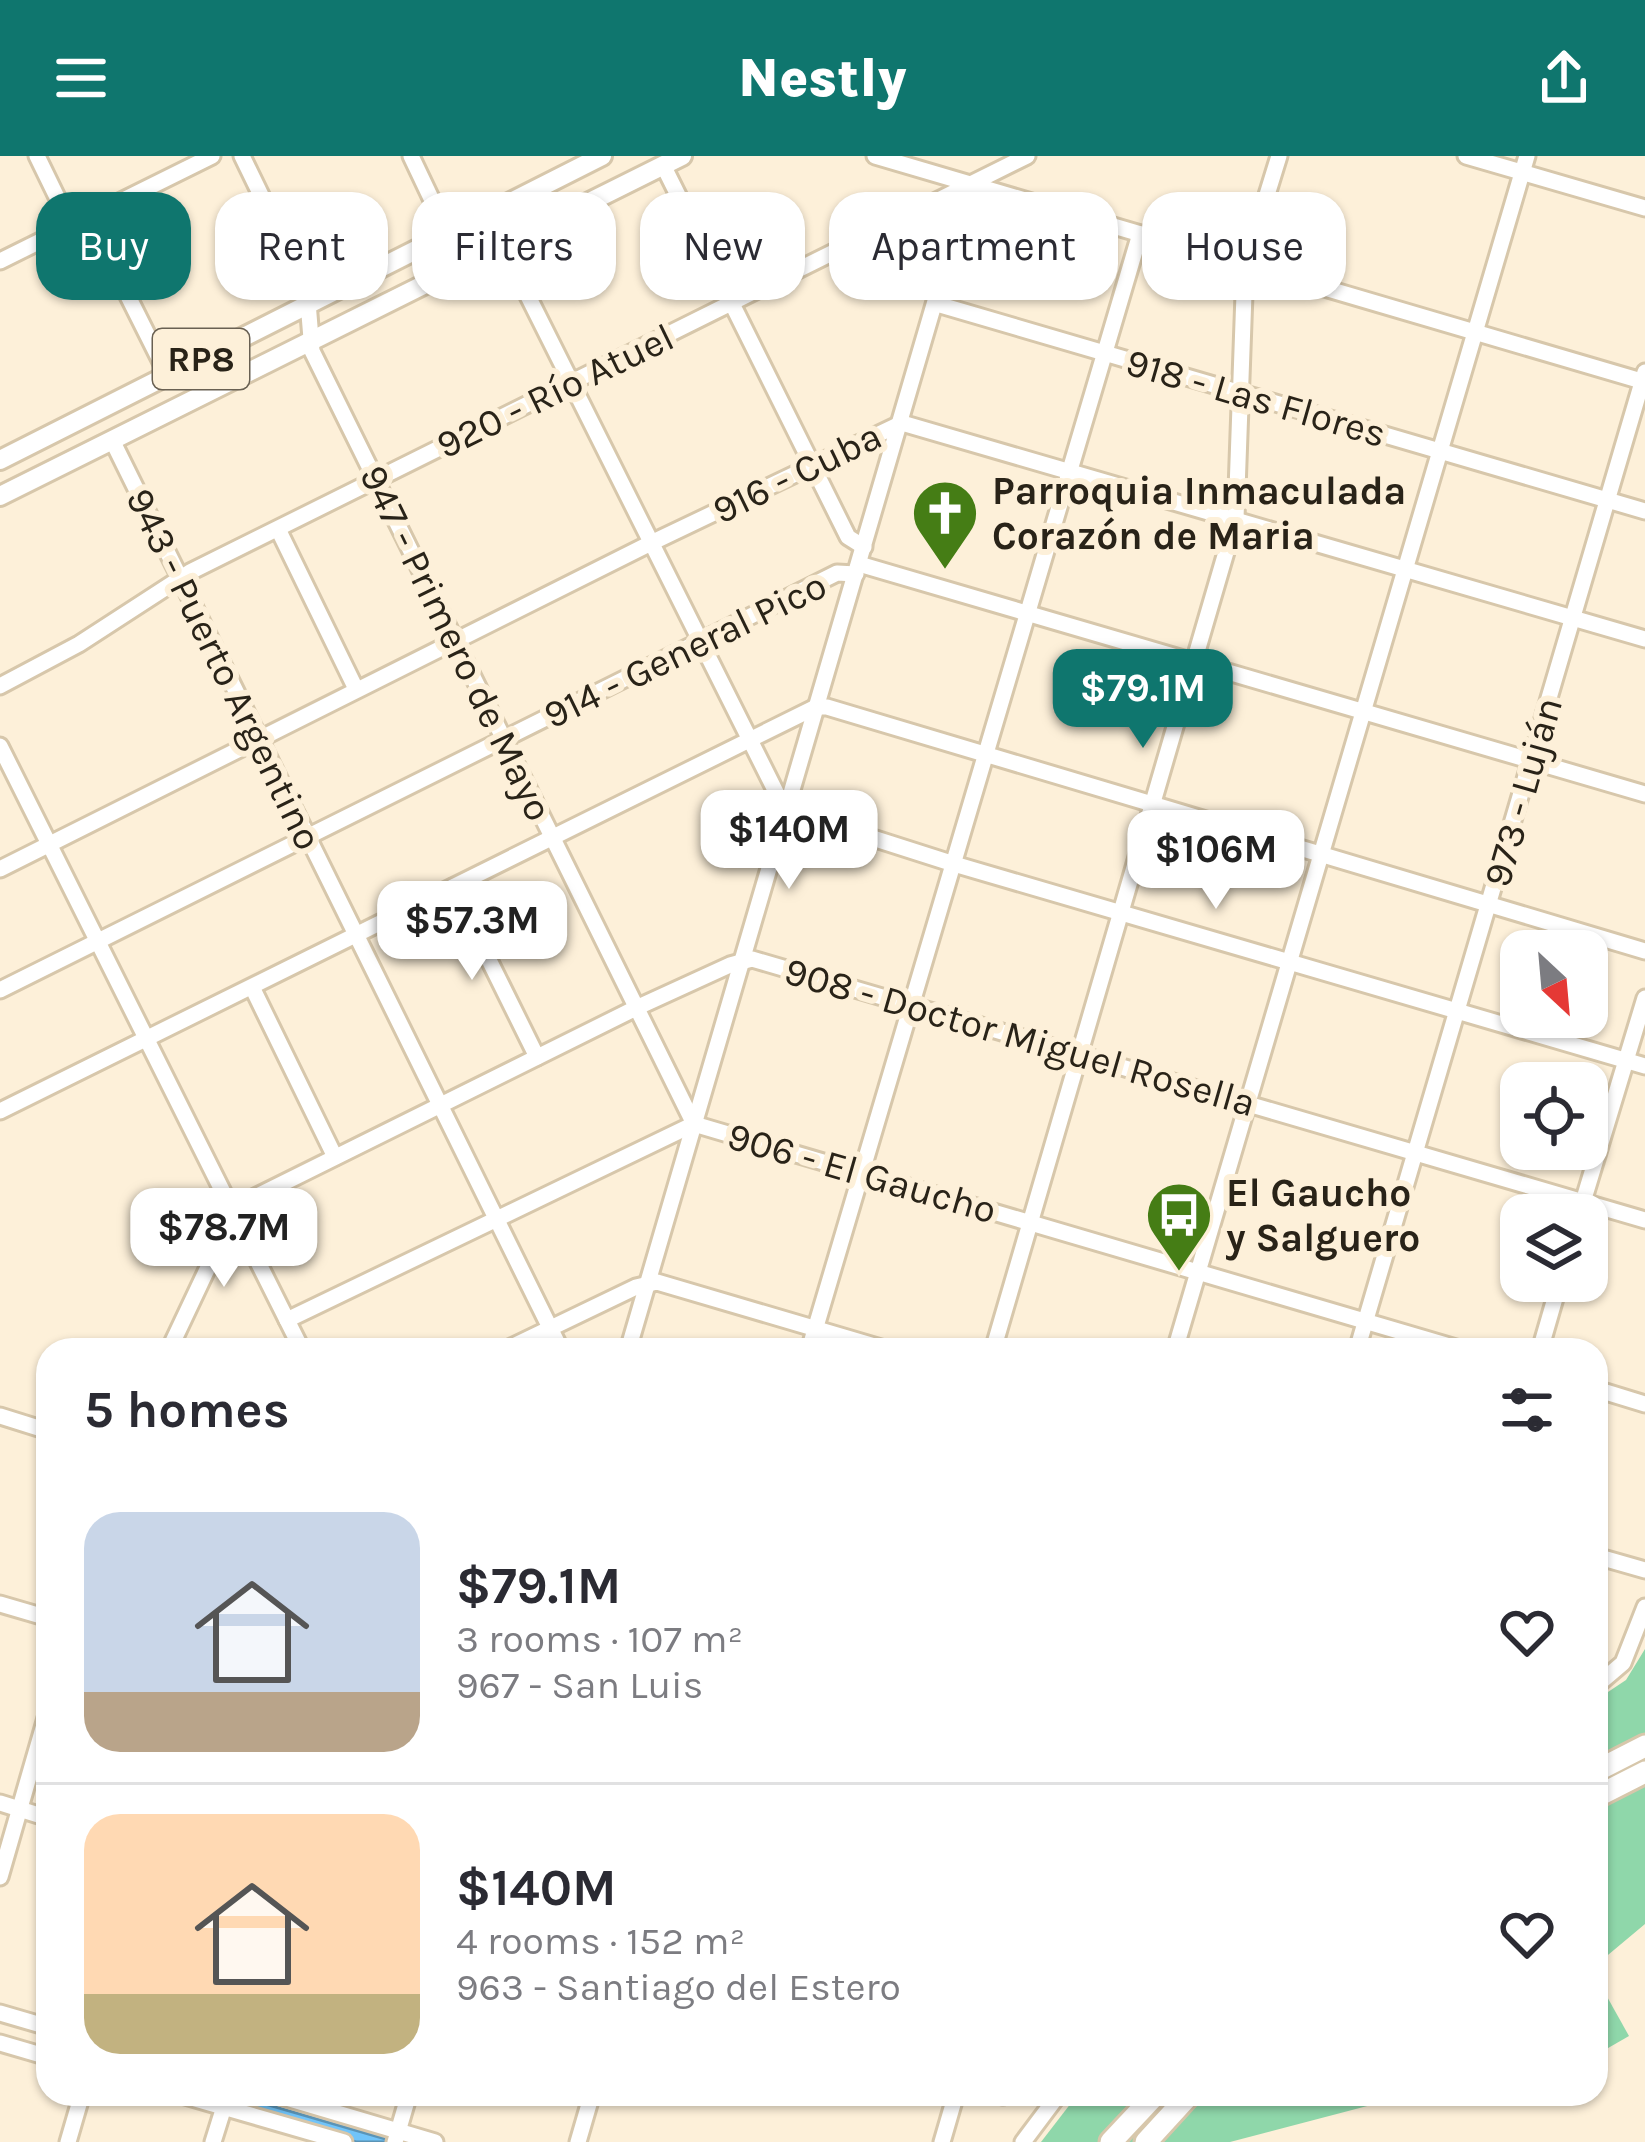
<!DOCTYPE html>
<html lang="en">
<head>
<meta charset="utf-8">
<style>
	body { margin:0; font-family:Karla,sans-serif; background:#f2f2f3; color:#2b2b33; height:100vh; display:flex; flex-direction:column; font-size:45px; white-space:nowrap }
	* { box-sizing:border-box; margin:0 }
	p { font-size:39px; color:#7c7c81 }
	.icon { flex:none; width:66px; height:66px; fill:none; stroke:currentColor; stroke-width:2; stroke-linecap:round; stroke-linejoin:round }
	.map { position:relative; flex:1; overflow:hidden }
	.panel { position:absolute; left:36px; top:1182px; width:1572px; height:768px; display:flex; flex-direction:column; background:#fff; border-radius:36px; box-shadow:0 3px 9px #0004 }
	.panel>* { flex:none }
	.hud { position:absolute; left:36px; top:36px; width:1575px; height:108px; display:flex; gap:24px }
	.needle { width:78px; rotate:154deg }
	.fabs { position:absolute; left:1500px; top:774px; display:grid; gap:24px }
	.fabs a { display:grid; place-items:center; width:108px; height:108px; border-radius:24px; background:#fff; box-shadow:0 3px 9px #0004; font-size:60px }
	.price { position:absolute; translate:-50% -102px; padding:0 27px; border-radius:24px; background:#fff; color:#222; font-size:39px; line-height:78px; filter:drop-shadow(0 3px 6px #0008) }
	.price::after { content:''; position:absolute; left:50%; top:72px; width:36px; height:27px; margin-left:-18px; background:inherit; clip-path:polygon(0 0,100% 0,50% 100%) }
	.price.selected { background:#0f766e; color:#fff }
	ul { padding:0; list-style:none }
	li { display:flex; align-items:center; gap:36px; height:300px; padding:0 48px }
	li+li { border-top:3px solid #e1e1e2 }
	li span { display:grid; place-items:center; flex:none; width:336px; height:240px; border-radius:36px; color:#555 }
	li>.icon { margin-inline-start:auto }
	span .icon { width:144px; height:144px; fill:#fffc; stroke-width:1 }
	li b { font-size:51px }
	h2 { display:flex; justify-content:space-between; align-items:center; height:144px; padding:0 48px; font-size:51px }
	.tag { padding:0 42px; border-radius:36px; background:#fff; box-shadow:0 3px 9px #0004; font-size:42px; line-height:108px }
	.tag.selected { background:#0f766e; color:#fff }
	header { display:flex; justify-content:space-between; align-items:center; height:156px; padding:0 48px; background:#0f766e; color:#fff; font-size:54px; font-weight:800 }
	.map>svg:first-child { display:block }
	.green { fill:#8fd7aa }
	.water { fill:#71c4f9; stroke:#5b94b6; stroke-width:3 }
	.lines { fill:none; stroke-linecap:round; stroke-linejoin:round }
	.minor-casing { stroke:#d7c7ab; stroke-width:21 }
	.major-casing { stroke:#d7c7ab; stroke-width:24 }
	.highway-casing { stroke:#d7c7ab; stroke-width:27 }
	.minor { stroke:#fff; stroke-width:15 }
	.major { stroke:#fff; stroke-width:18 }
	.highway { stroke:#fff; stroke-width:21 }
	.labels { text-anchor:middle; dominant-baseline:central; stroke-width:12; stroke-linejoin:round; paint-order:stroke }
	.shield { fill:#fdf0d9; stroke:#696052; stroke-width:3 }
	.shield-label { font-size:36px; font-weight:bold; fill:#292318 }
	.street-label { font-size:39px; fill:#292318; stroke:#fdf0d9 }
	.poi-label { font-size:39px; font-weight:bold; fill:#292318; stroke:#fdf0d9; text-anchor:start }
</style>
</head>
<body>
<header><svg class="icon" aria-label="menu" viewBox="0 0 24 24"><path d="M4 6h16M4 12h16M4 18h16"/></svg>Nestly<svg class="icon" aria-label="share" viewBox="0 0 24 24"><path d="M12 15V3M7 8l5-5 5 5M5 13v7h14v-7"/></svg></header>
<div class="map">
<svg width="1645" height="1986" viewBox="0 0 1645 1986">
	<rect width="100%" height="100%" fill="#fdf0d9"/>
	<g class="green">
		<path d="M1645,1493V1768L1596,1809V1544L1626,1524Z"/>
		<path d="M1596,1821L1629,1880L1596,1899Z"/>
		<path d="M1078,1938H1413L1230,1986H1041Z"/>
	</g>
	<path class="water" d="M195,1938H231L396,1986H356Z"/>
	<g class="lines">
		<g class="minor-casing">
			<g id="minor">
				<path d="M37,0L71,70"/>
				<path d="M242,0L307,134L312,195L694,968"/>
				<path d="M411,0L448,78"/>
				<path d="M875,0L1645,226"/>
				<path d="M1466,0L1645,52"/>
				<path d="M663,9L848,381L864,391"/>
				<path d="M89,62L168,220"/>
				<path d="M502,88L785,654"/>
				<path d="M0,105L212,0"/>
				<path d="M937,148L1645,355"/>
				<path d="M112,284L561,1194"/>
				<path d="M278,373L356,533"/>
				<path d="M859,408L1645,638"/>
				<path d="M0,530L79,488L190,416L1027,0"/>
				<path d="M0,590L302,1194"/>
				<path d="M785,654L954,708L1645,910"/>
				<path d="M0,713L651,387L902,267L1645,483"/>
				<path d="M453,731L537,901"/>
				<path d="M252,831L335,1001"/>
				<path d="M0,834L837,417L856,418"/>
				<path d="M0,955L816,551H827L1645,795"/>
				<path d="M1579,1059L1645,842"/>
				<path d="M287,1164L694,968L1463,1194"/>
				<path d="M169,1194L237,1050L636,852L730,809L752,803L1645,1064"/>
				<path d="M505,1194L636,1131L657,1126L888,1194"/>
				<path d="M628,1194L969,29"/>
				<path d="M809,1194L1140,78"/>
				<path d="M993,1194L1236,362L1245,110L1279,0"/>
				<path d="M1175,1194L1527,0"/>
				<path d="M1357,1194L1645,216"/>
				<path d="M1540,1194L1560,1125"/>
				<path d="M1596,1233L1645,1248"/>
				<path d="M0,1260L48,1275"/>
				<path d="M1596,1400L1645,1414"/>
				<path d="M0,1448L48,1462"/>
				<path d="M1596,1530L1623,1507L1645,1451"/>
				<path d="M0,1647L48,1662"/>
				<path d="M0,1721L48,1555"/>
				<path d="M0,1857L48,1871"/>
				<path d="M0,1887L48,1901"/>
				<path d="M178,1938L344,1986"/>
				<path d="M273,1938L435,1986"/>
				<path d="M995,1938L1003,1940"/>
				<path d="M68,1986L82,1938"/>
				<path d="M213,1986L228,1938"/>
				<path d="M395,1986L409,1938"/>
				<path d="M578,1986L592,1938"/>
				<path d="M942,1986L956,1938"/>
				<path d="M1023,1986L1059,1938"/>
			</g>
		</g>
		<g class="major-casing">
			<g id="major">
				<path d="M0,304L602,0"/>
				<path d="M0,340L682,0"/>
			</g>
		</g>
		<g class="highway-casing">
			<g id="highway">
				<path d="M1596,1615L1645,1590"/>
				<path d="M1596,1641L1645,1616"/>
				<path d="M1111,1986L1156,1938"/>
				<path d="M1146,1986L1190,1938"/>
			</g>
		</g>
		<use href="#minor" class="minor"/>
		<use href="#major" class="major"/>
		<use href="#highway" class="highway"/>
	</g>
	<defs>
		<g id="church-pin" transform="scale(3.45)"><path d="M0 17L-7.5 6A9.5 9.5 0 1 1 7.5 6Z" fill="#457d15" stroke="#fdf0d9"/><path d="M-1.2-6h2.4v3.5h3.3v2.4h-3.3V6h-2.4V-.1h-3.3v-2.4h3.3Z" fill="#fff"/></g>
		<g id="bus-pin" transform="scale(3.45)"><path d="M0 17L-7.5 6A9.5 9.5 0 1 1 7.5 6Z" fill="#457d15" stroke="#fdf0d9"/><path d="M-5-6H5V4H4V6H2V4H-2V6H-4V4H-5ZM-3.5-4V0h7V-4ZM-3.5 1.2v1.5H-2V1.2ZM2 1.2v1.5H3.5V1.2Z" fill="#fff"/></g>
	</defs>
	<g fill-rule="evenodd">
		<use href="#church-pin" x="945" y="357"/>
		<use href="#bus-pin" x="1179" y="1059"/>
	</g>
	<g class="labels">
		<rect class="shield" x="153" y="173" width="96" height="60" rx="9"/>
		<g class="shield-label">
			<text x="201" y="203">RP8</text>
		</g>
		<g class="street-label">
			<text transform="translate(555 235) rotate(-26)">920 - Río Atuel</text>
			<text transform="translate(1256 242) rotate(16)">918 - Las Flores</text>
			<text transform="translate(797 317) rotate(-26)">916 - Cuba</text>
			<text transform="translate(456 487) rotate(64)">947 - Primero de Mayo</text>
			<text transform="translate(685 494) rotate(-26)">914 - General Pico</text>
			<text transform="translate(224 513) rotate(64)">943 - Puerto Argentino</text>
			<text transform="translate(1523 636) rotate(-74)">973 - Luján</text>
			<text transform="translate(1020 881) rotate(16)">908 - Doctor Miguel Rosella</text>
			<text transform="translate(862 1017) rotate(16)">906 - El Gaucho</text>
		</g>
		<g class="poi-label">
			<text x="992" y="335">Parroquia Inmaculada<tspan x="992" dy="45">Corazón de Maria</tspan></text>
			<text x="1226" y="1037">El Gaucho<tspan x="1226" dy="45">y Salguero</tspan></text>
		</g>
	</g>
</svg>
<div class="fabs">
<a><svg class="needle" viewBox="-14 -14 28 28"><path d="M0-13l5 13h-10z" fill="#e53935"/><path d="M0 13l5-13h-10z" fill="#7c7c81"/></svg></a>
<a><svg class="icon" aria-label="locate" viewBox="0 0 24 24"><circle cx="12" cy="12" r="6"/><path d="M12 2v4M12 18v4M2 12h4M18 12h4"/></svg></a>
<a><svg class="icon" aria-label="layers" viewBox="0 0 24 24"><path d="M12 4l9 5-9 5-9-5zM3 14l9 5 9-5"/></svg></a>
</div>
<b class="price selected" style="left:1143px;top:595px">$79.1M</b>
<b class="price" style="left:789px;top:736px">$140M</b>
<b class="price" style="left:1216px;top:756px">$106M</b>
<b class="price" style="left:472px;top:827px">$57.3M</b>
<b class="price" style="left:224px;top:1134px">$78.7M</b>
<div class="hud">
<a class="tag selected">Buy</a>
<a class="tag">Rent</a>
<a class="tag">Filters</a>
<a class="tag">New</a>
<a class="tag">Apartment</a>
<a class="tag">House</a>
</div>
<section class="panel">
<h2>5 homes<svg class="icon" aria-label="filters" viewBox="0 0 24 24"><path d="M4 7h16M4 17h16"/><circle cx="9" cy="7" r="2"/><circle cx="15" cy="17" r="2"/></svg></h2>
<ul>
<li><span style="background:linear-gradient(#c9d6e8 75%,#b9a48a 0)"><svg class="icon" aria-label="home" viewBox="0 0 24 24"><path d="M3 11l9-7 9 7M6 9v11h12V9"/></svg></span><div><b>$79.1M</b><p>3 rooms · 107 m²</p><p>967 - San Luis</p></div><svg class="icon" aria-label="heart" viewBox="0 0 24 24"><path d="M12 20l-8-8c-3-5 5-10 8-4 3-6 11-1 8 4z"/></svg></li>
<li><span style="background:linear-gradient(#ffd9b3 75%,#c2b280 0)"><svg class="icon" aria-label="home" viewBox="0 0 24 24"><path d="M3 11l9-7 9 7M6 9v11h12V9"/></svg></span><div><b>$140M</b><p>4 rooms · 152 m²</p><p>963 - Santiago del Estero</p></div><svg class="icon" aria-label="heart" viewBox="0 0 24 24"><path d="M12 20l-8-8c-3-5 5-10 8-4 3-6 11-1 8 4z"/></svg></li>
</ul>
</section>
</div>
</body>
</html>
